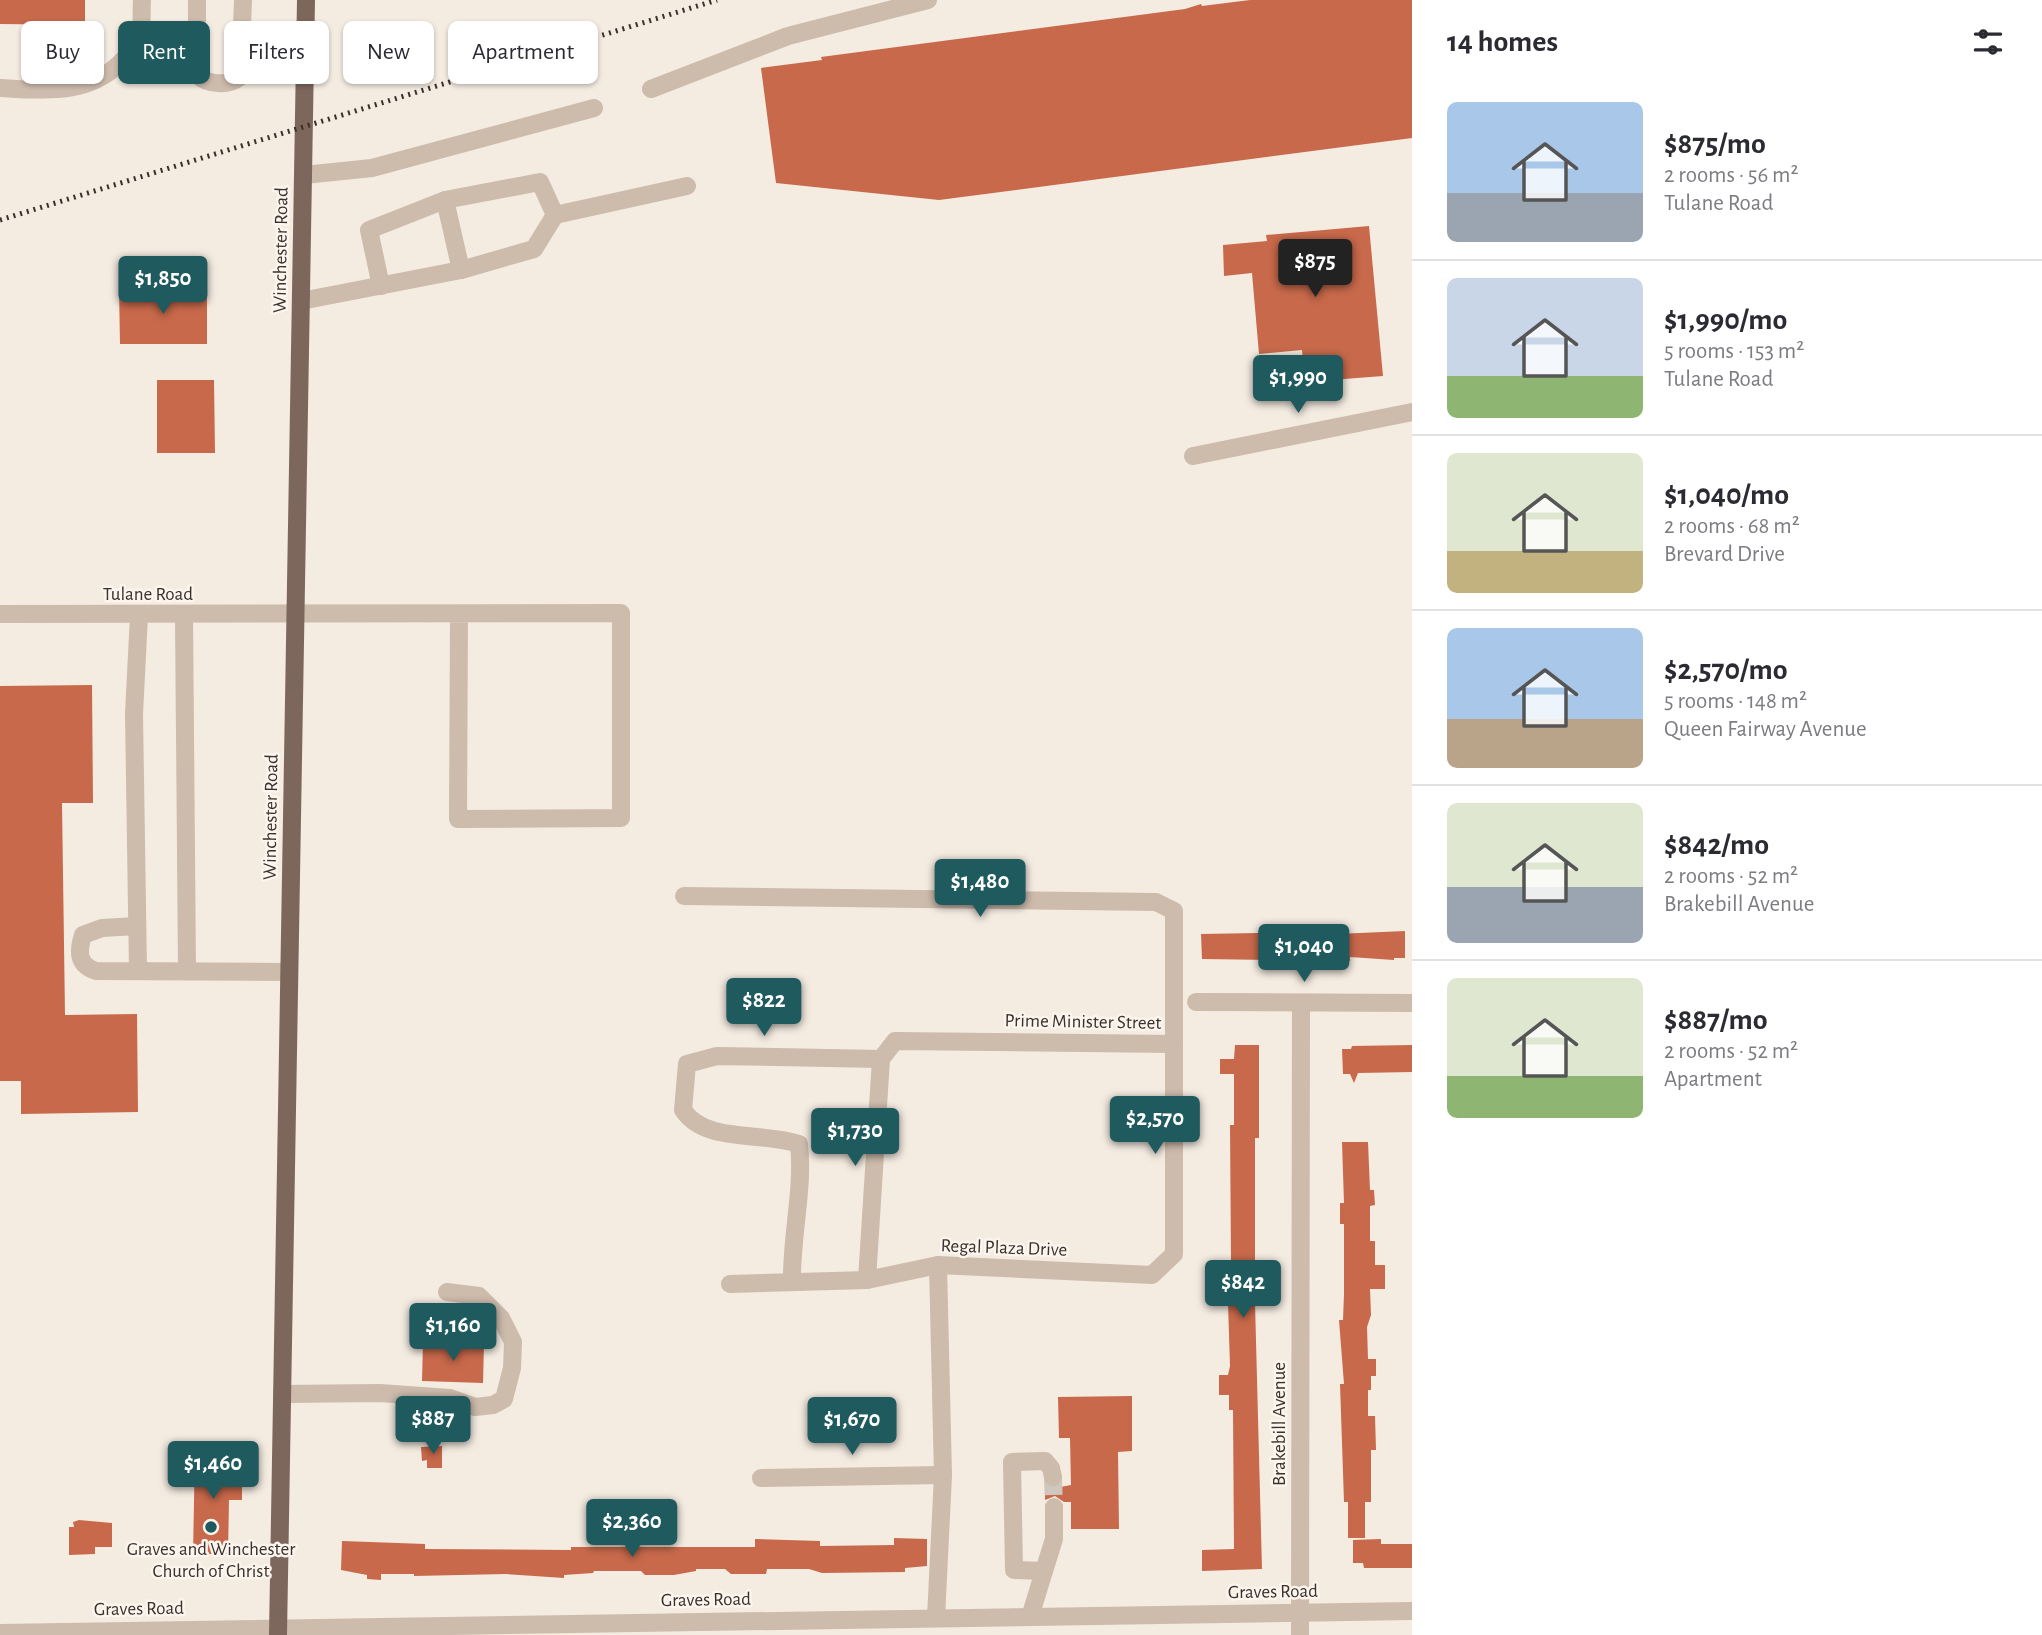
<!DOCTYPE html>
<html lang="en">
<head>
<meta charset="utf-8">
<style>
	body { margin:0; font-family:"Alegreya Sans",sans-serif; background:#f2f2f3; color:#2b2b33; height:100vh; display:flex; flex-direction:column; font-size:26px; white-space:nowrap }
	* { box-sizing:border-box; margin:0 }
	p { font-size:23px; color:#7c7c81 }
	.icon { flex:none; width:38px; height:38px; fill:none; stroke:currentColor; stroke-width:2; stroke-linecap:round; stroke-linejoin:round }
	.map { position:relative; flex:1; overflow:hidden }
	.details { display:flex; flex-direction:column; background:#fff; width:630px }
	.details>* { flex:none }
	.hud { position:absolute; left:21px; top:21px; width:665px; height:63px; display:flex; gap:14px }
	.price { position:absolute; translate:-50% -60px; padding:0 16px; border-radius:7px; background:#1f5a5e; color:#fff; font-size:23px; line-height:46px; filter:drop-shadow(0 2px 4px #0008) }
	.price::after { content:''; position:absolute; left:50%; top:42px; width:21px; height:16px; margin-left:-10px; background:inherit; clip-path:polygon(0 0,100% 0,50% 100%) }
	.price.selected { background:#222; color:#fff }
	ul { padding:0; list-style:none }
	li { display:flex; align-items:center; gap:21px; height:175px; padding:0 35px }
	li+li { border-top:2px solid #e1e1e2 }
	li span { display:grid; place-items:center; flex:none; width:196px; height:140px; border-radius:10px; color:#555 }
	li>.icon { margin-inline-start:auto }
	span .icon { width:84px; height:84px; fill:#fffc; stroke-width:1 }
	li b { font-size:30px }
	h2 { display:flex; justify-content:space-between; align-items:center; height:84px; padding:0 35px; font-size:30px }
	.pill { padding:0 24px; border-radius:10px; background:#fff; box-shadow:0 2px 5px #0004; font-size:24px; line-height:63px }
	.pill.selected { background:#1f5a5e; color:#fff }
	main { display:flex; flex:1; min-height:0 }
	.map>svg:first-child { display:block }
	.building { fill:#c8694b }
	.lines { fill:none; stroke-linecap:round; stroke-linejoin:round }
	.minor-tunnel { stroke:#cfc6bd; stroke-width:18; stroke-dasharray:18 9; stroke-linecap:butt }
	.minor { stroke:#cdbbac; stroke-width:18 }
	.major { stroke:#7d675c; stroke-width:18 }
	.rail { stroke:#3b302b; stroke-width:5; stroke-dasharray:2 5; stroke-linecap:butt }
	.poi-dot { fill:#1f5a5e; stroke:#fbf5ee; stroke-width:2.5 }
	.labels { text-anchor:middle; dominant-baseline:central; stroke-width:5; stroke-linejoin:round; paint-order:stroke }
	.street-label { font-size:19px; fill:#3b302b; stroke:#fbf5ee }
	.poi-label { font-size:19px; fill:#3b302b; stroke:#fbf5ee }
</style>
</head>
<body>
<main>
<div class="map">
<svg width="1412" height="1635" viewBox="0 0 1412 1635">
	<rect width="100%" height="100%" fill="#f4ebe1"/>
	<g class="building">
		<path d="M0,0H85V25L0,24Z"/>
		<path d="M1250,0H1412V138L939,200L776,183L761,68L822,60L821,57L1185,9L1201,4L1202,6Z"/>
		<path d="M1369,226L1383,376L1305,382L1302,350L1259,354L1252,273L1224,276L1223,245L1267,241L1266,235Z"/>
		<path d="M119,288H207V344H120Z"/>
		<path d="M157,380H214L215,453H157Z"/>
		<path d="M92,685L93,803H62L65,1015L137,1014L138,1112L21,1114V1081H0V686Z"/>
		<path d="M1319,926H1336L1337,934L1405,931V958H1394V960L1350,957V961H1308V957H1281V960L1202,959L1201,934L1308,932L1319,930Z"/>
		<path d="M1235,1045H1259V1138H1255V1260H1258L1255,1303L1262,1569L1202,1571V1550L1234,1549L1233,1410H1229V1395H1219V1375H1228L1230,1366L1228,1303H1222V1287H1226V1260H1231L1230,1125H1234V1074H1220V1059H1234Z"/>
		<path d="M1412,1045V1072L1358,1073L1354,1083L1350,1074H1343L1342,1049H1351L1352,1046Z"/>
		<path d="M1342,1142H1368L1370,1190H1374L1375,1205L1370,1206V1241H1375V1265H1385V1289H1370L1371,1315L1367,1327L1368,1359H1376V1376H1371V1390H1368V1416H1375L1376,1450H1371V1502H1365V1538H1348V1502H1344L1340,1384H1344L1339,1320H1343L1344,1294V1224H1340V1203H1344Z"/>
		<path d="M423,1342L484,1344L483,1383L422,1381Z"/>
		<path d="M1132,1396V1451L1118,1452L1119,1529H1071V1502H1064L1055,1496L1045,1500V1485L1055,1488L1071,1485L1070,1438H1059L1058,1397Z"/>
		<path d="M442,1446V1468H427V1460L422,1461L421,1447Z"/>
		<path d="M195,1449L229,1450V1481H242V1500H229L228,1554H193Z"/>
		<path d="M79,1520L112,1523V1547H95V1554L69,1555V1527H74L73,1522Z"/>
		<path d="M894,1538L927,1539V1566L905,1568V1572L822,1573L809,1569H767L766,1574H731L725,1569H696V1571L674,1575H645L641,1571H594L593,1573L564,1575V1578L506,1574L414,1576V1574H381V1580L367,1579V1575L341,1570L342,1541L425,1544V1549L571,1550V1547H755V1539L820,1541V1546L894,1545Z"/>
		<path d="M1381,1539V1544H1412V1568H1364L1363,1563H1353V1540Z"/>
	</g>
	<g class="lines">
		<path class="minor-tunnel" d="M1053,1477L1054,1507"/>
		<g class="minor">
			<path d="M197,0V75C207,85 229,86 240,77L243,0"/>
			<path d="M0,88C43,90 85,96 119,64C127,56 135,49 139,38C143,28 141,12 142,0"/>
			<path d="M651,89L788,36L928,0"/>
			<path d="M304,175L372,168L594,108"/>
			<path d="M445,200L461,270"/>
			<path d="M381,286L369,230L445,200L540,182L555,215"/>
			<path d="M301,301L461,270L534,249L555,215L687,186"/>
			<path d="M1193,456L1412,412"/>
			<path d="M0,614L621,613V818L458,819L459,615"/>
			<path d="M184,615L187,971"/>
			<path d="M684,896L1156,902L1174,911V1254L1152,1275L938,1265L867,1280L730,1284"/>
			<path d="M137,926L102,928L83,935C78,951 77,965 96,971L289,972"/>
			<path d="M138,970L134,714L139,615"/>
			<path d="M1196,1002L1412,1003"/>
			<path d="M867,1280L881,1059"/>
			<path d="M792,1282C791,1236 804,1189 799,1144C761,1131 706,1144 683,1110L687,1064L717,1056L881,1059L895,1041L1174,1044"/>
			<path d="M282,1394L380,1393L450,1398L475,1407L493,1405L504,1399L512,1368L513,1342L501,1318L479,1296L447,1292"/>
			<path d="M761,1478L943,1475"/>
			<path d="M1044,1571L1054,1539V1507"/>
			<path d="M1030,1617L1044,1571L1014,1570L1012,1462L1045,1461L1051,1468L1053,1477"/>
			<path d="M936,1618L943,1475L938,1265"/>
			<path d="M0,1633L1412,1611"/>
			<path d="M1300,1635L1301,1004"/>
		</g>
		<path class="major" d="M278,1635L306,0"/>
		<path class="rail" d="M0,220L717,0"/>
	</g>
	<circle class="poi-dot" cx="211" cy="1527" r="7"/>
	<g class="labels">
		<g class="street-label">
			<text transform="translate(281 250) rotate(-89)">Winchester Road</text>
			<text x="148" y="594">Tulane Road</text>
			<text transform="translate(271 817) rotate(-89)">Winchester Road</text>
			<text transform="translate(1083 1022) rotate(1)">Prime Minister Street</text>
			<text transform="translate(1004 1248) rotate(2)">Regal Plaza Drive</text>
			<text transform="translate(1279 1424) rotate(-90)">Brakebill Avenue</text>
			<text transform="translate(1273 1592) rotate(-1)">Graves Road</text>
			<text transform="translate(706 1600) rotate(-1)">Graves Road</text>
			<text transform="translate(139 1609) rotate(-1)">Graves Road</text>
		</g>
		<g class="poi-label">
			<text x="211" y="1549">Graves and Winchester<tspan x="211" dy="22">Church of Christ</tspan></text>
		</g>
	</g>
</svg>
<b class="price selected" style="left:1315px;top:299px">$875</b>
<b class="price" style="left:163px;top:316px">$1,850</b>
<b class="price" style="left:1298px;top:415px">$1,990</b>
<b class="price" style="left:980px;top:919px">$1,480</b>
<b class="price" style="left:1304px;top:984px">$1,040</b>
<b class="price" style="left:764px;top:1038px">$822</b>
<b class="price" style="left:1155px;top:1156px">$2,570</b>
<b class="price" style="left:855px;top:1168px">$1,730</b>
<b class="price" style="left:1243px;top:1320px">$842</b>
<b class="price" style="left:453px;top:1363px">$1,160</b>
<b class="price" style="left:433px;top:1456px">$887</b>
<b class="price" style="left:852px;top:1457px">$1,670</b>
<b class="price" style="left:213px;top:1501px">$1,460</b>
<b class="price" style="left:632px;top:1559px">$2,360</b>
<div class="hud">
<a class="pill">Buy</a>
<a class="pill selected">Rent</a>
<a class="pill">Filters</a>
<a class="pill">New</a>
<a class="pill">Apartment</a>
</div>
</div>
<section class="details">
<h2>14 homes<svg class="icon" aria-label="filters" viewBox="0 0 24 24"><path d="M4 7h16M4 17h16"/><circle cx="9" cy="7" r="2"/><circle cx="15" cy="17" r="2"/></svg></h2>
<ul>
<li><span style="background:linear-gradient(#a9c7e8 65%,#9aa5b1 0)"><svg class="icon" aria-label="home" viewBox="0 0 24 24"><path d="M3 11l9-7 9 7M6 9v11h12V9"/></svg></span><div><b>$875/mo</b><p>2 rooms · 56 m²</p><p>Tulane Road</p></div></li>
<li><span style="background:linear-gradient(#c9d6e8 70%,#8fb573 0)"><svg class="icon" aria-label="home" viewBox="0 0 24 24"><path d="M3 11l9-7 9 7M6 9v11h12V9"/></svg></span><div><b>$1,990/mo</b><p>5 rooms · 153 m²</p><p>Tulane Road</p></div></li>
<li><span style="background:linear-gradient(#dfe7d0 70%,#c2b280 0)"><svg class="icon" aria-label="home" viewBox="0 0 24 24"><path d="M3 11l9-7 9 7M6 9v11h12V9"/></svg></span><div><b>$1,040/mo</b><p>2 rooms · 68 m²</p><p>Brevard Drive</p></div></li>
<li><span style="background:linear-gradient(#a9c7e8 65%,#b9a48a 0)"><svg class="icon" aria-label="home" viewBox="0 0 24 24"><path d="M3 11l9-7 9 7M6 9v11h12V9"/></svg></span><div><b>$2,570/mo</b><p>5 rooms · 148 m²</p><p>Queen Fairway Avenue</p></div></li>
<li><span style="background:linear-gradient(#dfe7d0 60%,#9aa5b1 0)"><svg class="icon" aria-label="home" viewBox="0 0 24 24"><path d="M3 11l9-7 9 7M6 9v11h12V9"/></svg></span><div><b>$842/mo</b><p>2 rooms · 52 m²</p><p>Brakebill Avenue</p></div></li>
<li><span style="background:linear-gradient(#dfe7d0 70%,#8fb573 0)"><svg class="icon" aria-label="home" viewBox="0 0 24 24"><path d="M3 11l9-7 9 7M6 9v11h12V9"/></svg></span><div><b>$887/mo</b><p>2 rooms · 52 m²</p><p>Apartment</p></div></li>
</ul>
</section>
</main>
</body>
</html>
